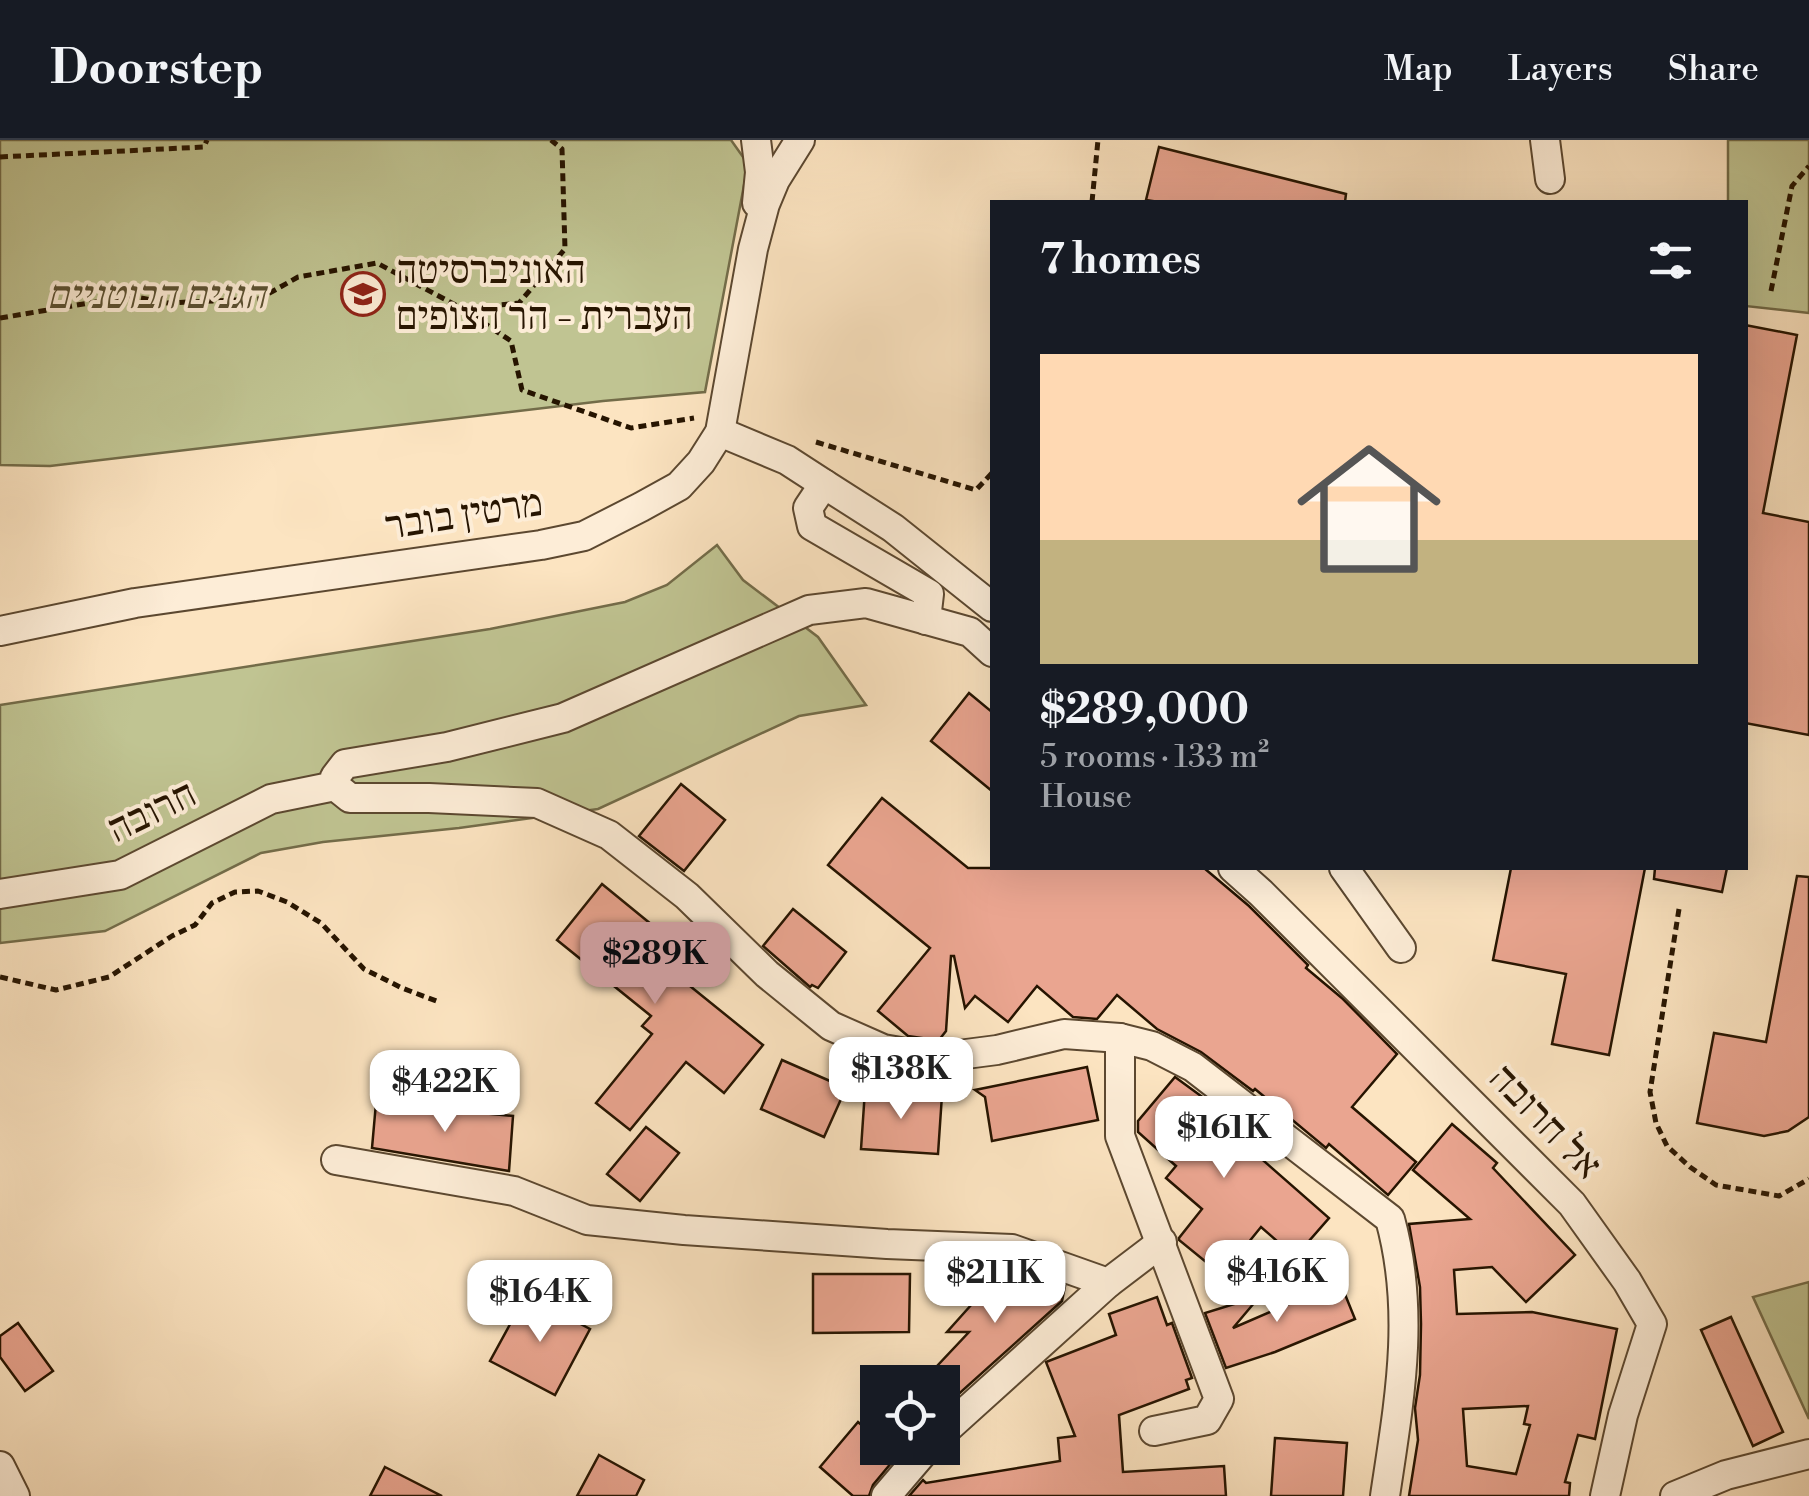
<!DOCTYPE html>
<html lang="en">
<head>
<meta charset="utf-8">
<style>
	body { margin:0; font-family:"Libre Bodoni","Frank Ruhl Libre",serif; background:#20242c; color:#f1f3f6; height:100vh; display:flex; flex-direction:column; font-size:38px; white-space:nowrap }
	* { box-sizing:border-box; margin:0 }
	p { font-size:32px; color:#9ea1a6 }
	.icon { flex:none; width:55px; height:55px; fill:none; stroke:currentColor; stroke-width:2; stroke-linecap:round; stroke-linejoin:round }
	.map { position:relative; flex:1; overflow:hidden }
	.sheet { position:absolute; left:990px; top:60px; width:758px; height:670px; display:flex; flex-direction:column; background:#171b24; border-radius:0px; box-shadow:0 10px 40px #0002 }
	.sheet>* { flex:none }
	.tools { position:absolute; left:860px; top:1225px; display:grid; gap:20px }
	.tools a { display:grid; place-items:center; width:100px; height:100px; border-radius:0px; background:#171b24; box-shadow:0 10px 40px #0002; font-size:50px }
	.price { position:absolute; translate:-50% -85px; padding:0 22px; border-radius:20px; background:#fff; color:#222; font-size:32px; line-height:65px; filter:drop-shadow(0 2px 5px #0008) }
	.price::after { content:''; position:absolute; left:50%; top:60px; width:30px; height:22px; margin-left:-15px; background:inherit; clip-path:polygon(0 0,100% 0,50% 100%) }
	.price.active { background:#c59692; color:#111 }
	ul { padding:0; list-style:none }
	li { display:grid; align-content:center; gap:20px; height:530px; padding:0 50px }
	li span { display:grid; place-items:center; height:310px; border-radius:0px; color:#555 }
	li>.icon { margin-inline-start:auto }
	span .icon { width:180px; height:180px; fill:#fffc; stroke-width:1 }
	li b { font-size:42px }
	h2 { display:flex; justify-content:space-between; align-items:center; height:120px; padding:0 50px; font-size:42px }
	header { display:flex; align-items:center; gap:60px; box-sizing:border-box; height:140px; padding:0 50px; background:#171b24; border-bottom:2px solid #363941 }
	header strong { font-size:48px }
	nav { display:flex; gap:55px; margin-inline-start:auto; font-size:35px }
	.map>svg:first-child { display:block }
	.green { fill:#c0c492; stroke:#736c49; stroke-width:2.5 }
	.building { fill:#eaa590; stroke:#261400; stroke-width:2.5; fill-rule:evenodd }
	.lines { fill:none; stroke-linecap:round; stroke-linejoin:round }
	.minor-casing { stroke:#5c4830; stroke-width:32 }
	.path { stroke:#261400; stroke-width:5; stroke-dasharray:8 5; stroke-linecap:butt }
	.minor { stroke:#fdedd7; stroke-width:28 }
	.labels { text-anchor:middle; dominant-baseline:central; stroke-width:8; stroke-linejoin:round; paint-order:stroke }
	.poi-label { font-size:40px; fill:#261400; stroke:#fdedd7; text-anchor:start }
	.park-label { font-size:40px; font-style:italic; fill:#5c5233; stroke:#fdedd7 }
	.street-label { font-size:40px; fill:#261400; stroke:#fdedd7 }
</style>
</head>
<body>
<header>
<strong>Doorstep</strong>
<nav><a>Map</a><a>Layers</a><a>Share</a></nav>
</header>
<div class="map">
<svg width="1809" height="1356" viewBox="0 0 1809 1356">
	<rect width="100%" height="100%" fill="#fce4c1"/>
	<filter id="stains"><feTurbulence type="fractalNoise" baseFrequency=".002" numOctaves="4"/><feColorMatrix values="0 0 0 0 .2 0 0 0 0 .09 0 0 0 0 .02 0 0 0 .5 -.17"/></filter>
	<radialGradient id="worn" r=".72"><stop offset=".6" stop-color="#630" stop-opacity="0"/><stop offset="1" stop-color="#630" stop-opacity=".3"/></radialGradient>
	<g class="green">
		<path d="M0,0H731L748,24L705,252L603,261L50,326L0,325Z"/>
		<path d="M1728,0H1809V173L1745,166V62H1728Z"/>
		<path d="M717,405L743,440L818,497L866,565L799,576L598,669L459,688L323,702L261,713L105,791L0,803V565L490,489L625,462L667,445Z"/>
		<path d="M1809,1142V1279L1753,1157Z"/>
	</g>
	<g class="building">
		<path d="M1159,7L1346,54L1345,62H1159L1146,60Z"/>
		<path d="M1745,185L1797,195L1763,373L1809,382V595L1745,583Z"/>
		<path d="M969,553L992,572V651L931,601Z"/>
		<path d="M681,644L725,680L684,731L639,696Z"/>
		<path d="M882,658L968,728H1204L1249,766L1308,825L1306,828L1343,859L1397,914L1352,967L1416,1022L1388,1055L1329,1004L1326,1008L1255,949L1253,951L1201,912L1157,889L1117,855L1097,879L1073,877L1037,846L1008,882L975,856L965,868L954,816H951L946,891L939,900H935L908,896L878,871L930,808L828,725Z"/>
		<path d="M1511,728H1645L1609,915L1552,904L1566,834L1493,820Z"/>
		<path d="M1655,728H1727L1722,752L1654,739Z"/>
		<path d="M1797,736L1809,737V977L1788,991L1764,996L1697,983L1714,893L1766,902Z"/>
		<path d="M602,744L679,807L664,825L763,905L724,953L686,922L630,990L596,963L652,894L642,886L651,876L557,800Z"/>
		<path d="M793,769L846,812L818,848L812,845L810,847L763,806Z"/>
		<path d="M782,920L846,948L824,997L761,969Z"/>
		<path d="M1087,927L1098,980L992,1001L985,957L975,950Z"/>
		<path d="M1175,937L1231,978L1224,986L1329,1078L1295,1117L1261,1087L1222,1135L1179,1100V1098L1202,1069L1166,1038L1176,1026L1138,992V981Z"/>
		<path d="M865,950L942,955L938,1014L861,1009Z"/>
		<path d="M376,963L513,976L509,1031L372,1008Z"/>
		<path d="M1452,984L1497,1023L1493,1028L1575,1115L1526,1162L1492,1127L1454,1130L1457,1174L1532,1172L1617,1189L1595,1299L1578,1295L1565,1342L1570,1343L1569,1356H1409L1418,1300L1415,1268L1420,1235L1421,1184L1420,1147L1409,1084L1470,1079L1413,1030ZM1528,1266L1524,1284L1530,1285L1516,1334L1467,1326L1463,1269Z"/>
		<path d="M646,987L679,1013L640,1061L607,1034Z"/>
		<path d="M993,1126L1012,1128L1065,1146L1062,1161L942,1269V1242H922L969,1192H947L989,1145Z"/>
		<path d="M813,1134H910L909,1192L813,1193Z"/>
		<path d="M1340,1142L1355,1179L1275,1212L1226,1228L1205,1173L1260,1156L1233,1188Z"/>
		<path d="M526,1155L590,1189L555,1255L490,1221Z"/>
		<path d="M1157,1157L1167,1185L1172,1183L1192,1238L1186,1240L1189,1249L1119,1275L1123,1332L1224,1326L1226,1356H909L923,1340L926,1343L1060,1321L1058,1298L1075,1296L1046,1222L1116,1195L1109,1174Z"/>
		<path d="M1731,1177L1783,1292L1753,1306L1701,1190Z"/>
		<path d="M18,1183L53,1231L25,1251L0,1217V1196Z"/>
		<path d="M858,1282L878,1299V1308H887L897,1316L873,1345L869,1356H853L820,1327Z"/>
		<path d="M1275,1298L1347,1303L1343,1356H1271Z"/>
		<path d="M599,1315L644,1340L636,1356H577Z"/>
		<path d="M385,1327L442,1356H370Z"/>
	</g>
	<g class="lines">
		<g class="minor-casing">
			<g id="minor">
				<path d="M756,0L760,32L757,63"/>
				<path d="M1545,0L1550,39"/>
				<path d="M720,292L787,320L824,344L893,388L992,467"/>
				<path d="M824,344L808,368L812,386L929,454L926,480"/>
				<path d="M0,491L135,463L541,405L584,396L641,367L679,346L701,322L720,292L753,109L765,64L775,40L800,0"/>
				<path d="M992,512L970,492L866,463L809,470L563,578L447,607L345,624L335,637V646L350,658H429L537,663L609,695L687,756L767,834L831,886L883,909L935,918L997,910L1064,894L1120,898L1152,906L1193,927L1390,1079C1416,1173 1399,1262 1385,1356"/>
				<path d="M1233,728L1261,753L1572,1064L1627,1141L1652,1184L1623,1275L1605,1356"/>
				<path d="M1344,728L1401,808"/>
				<path d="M0,754L120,735L271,659L335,646"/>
				<path d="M1120,898V996L1219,1259L1207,1280L1154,1291"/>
				<path d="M336,1020L514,1051L587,1080L684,1090L887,1104L1012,1109L1108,1143L1162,1102"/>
				<path d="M942,1293L1108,1143"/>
				<path d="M0,1326L15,1356"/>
				<path d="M886,1356L927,1308"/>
				<path d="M1675,1356L1726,1335L1809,1314"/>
			</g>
		</g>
		<g class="path">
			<path d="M0,17L204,7L207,0"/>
			<path d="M1092,62L1098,0"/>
			<path d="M1771,151L1792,46L1809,26"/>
			<path d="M463,169L519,163L565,109L562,9L551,0"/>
			<path d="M0,178L131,156L167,163L259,159L298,137L377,123L463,169L511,201L522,250L631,288L694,278"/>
			<path d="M816,302L976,350L992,333"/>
			<path d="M1679,769L1650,952L1656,983L1667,1006L1690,1027L1716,1045L1779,1056L1809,1039"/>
			<path d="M0,837L56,850L109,837L172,796L195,785L212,763L235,752L258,751L287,762L321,783L364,829L402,848L439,862"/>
		</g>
		<use href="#minor" class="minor"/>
	</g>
	<defs>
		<g id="university-ring" transform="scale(2.25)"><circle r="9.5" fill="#fdedd7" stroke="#8f2418" stroke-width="1.5"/><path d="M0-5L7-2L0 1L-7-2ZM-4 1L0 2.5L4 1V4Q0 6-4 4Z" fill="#8f2418"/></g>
	</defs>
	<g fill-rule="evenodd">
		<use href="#university-ring" x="363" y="154"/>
	</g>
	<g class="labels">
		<g class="poi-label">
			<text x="396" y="131">האוניברסיטה<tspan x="396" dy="46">העברית - הר הצופים</tspan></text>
		</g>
		<g class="park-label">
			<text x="156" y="156">הגנים הבוטניים</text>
		</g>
		<g class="street-label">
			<text transform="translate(464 375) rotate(-9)">מרטין בובר</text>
			<text transform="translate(152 672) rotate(-26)">חרובה</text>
			<text transform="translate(1545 982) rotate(46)">אל חרובה</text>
		</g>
	</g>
	<rect width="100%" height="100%" filter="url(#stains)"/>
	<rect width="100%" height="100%" fill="url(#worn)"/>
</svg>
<div class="tools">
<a><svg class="icon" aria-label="locate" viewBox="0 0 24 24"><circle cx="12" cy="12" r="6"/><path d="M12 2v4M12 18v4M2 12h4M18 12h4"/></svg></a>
</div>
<b class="price active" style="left:655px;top:867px">$289K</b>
<b class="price" style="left:901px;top:982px">$138K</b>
<b class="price" style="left:445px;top:995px">$422K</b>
<b class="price" style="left:1224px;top:1041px">$161K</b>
<b class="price" style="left:1277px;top:1185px">$416K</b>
<b class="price" style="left:995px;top:1186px">$211K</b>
<b class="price" style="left:540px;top:1205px">$164K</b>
<section class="sheet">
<h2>7 homes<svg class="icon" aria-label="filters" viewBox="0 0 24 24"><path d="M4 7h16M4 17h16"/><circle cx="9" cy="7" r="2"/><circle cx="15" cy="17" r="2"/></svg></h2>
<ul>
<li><span style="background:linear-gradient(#ffd9b3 60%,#c2b280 0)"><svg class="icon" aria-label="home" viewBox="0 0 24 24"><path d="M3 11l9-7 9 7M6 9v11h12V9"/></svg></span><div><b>$289,000</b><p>5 rooms · 133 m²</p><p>House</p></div></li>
</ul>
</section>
</div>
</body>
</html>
